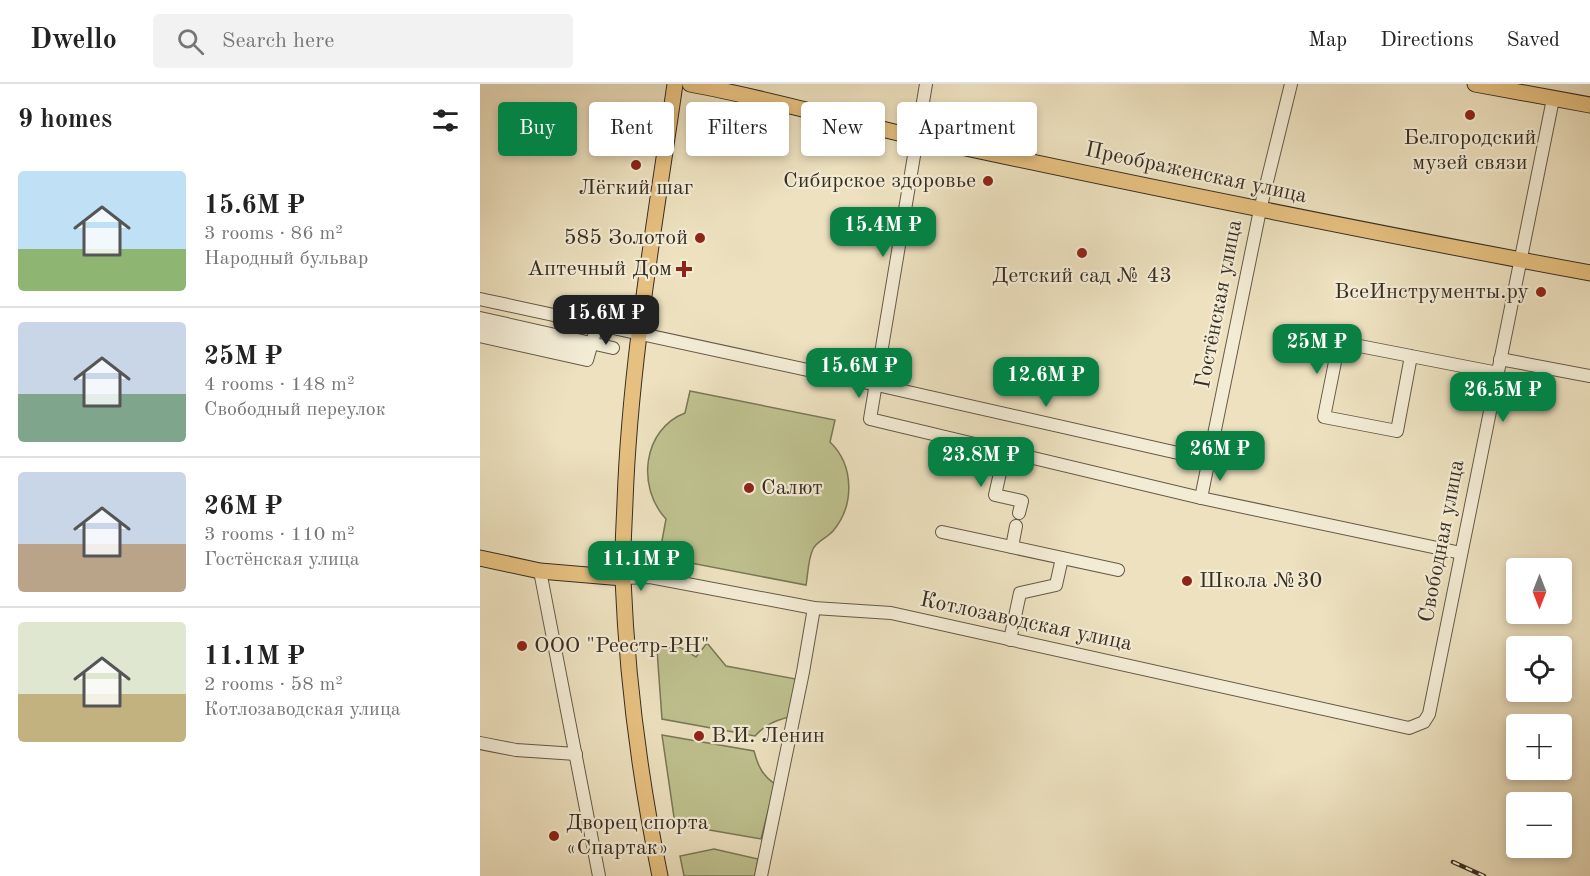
<!DOCTYPE html>
<html lang="en">
<head>
<meta charset="utf-8">
<style>
	body { margin:0; font-family:"Old Standard TT",serif; background:#f2f2f2; color:#222; height:100vh; display:flex; flex-direction:column; font-size:22px; white-space:nowrap }
	* { box-sizing:border-box; margin:0 }
	p { font-size:20px; color:#767676 }
	.icon { flex:none; width:33px; height:33px; fill:none; stroke:currentColor; stroke-width:2; stroke-linecap:round; stroke-linejoin:round }
	.map { position:relative; flex:1; overflow:hidden }
	.panel { display:flex; flex-direction:column; background:#fff; width:480px }
	.panel>* { flex:none }
	.banner { position:absolute; left:18px; top:18px; width:570px; height:54px; display:flex; gap:12px }
	.needle { width:39px; rotate:180deg }
	.buttons { position:absolute; left:1026px; top:474px; display:grid; gap:12px }
	.buttons a { display:grid; place-items:center; width:66px; height:66px; border-radius:6px; background:#fff; box-shadow:0 3px 9px #0003; font-size:30px }
	.price { position:absolute; translate:-50% -51px; padding:0 14px; border-radius:12px; background:#0b8043; color:#fff; font-size:20px; line-height:39px; filter:drop-shadow(0 2px 3px #0008) }
	.price::after { content:''; position:absolute; left:50%; top:36px; width:18px; height:14px; margin-left:-9px; background:inherit; clip-path:polygon(0 0,100% 0,50% 100%) }
	.price.current { background:#222; color:#fff }
	ul { padding:0; list-style:none }
	li { display:flex; align-items:center; gap:18px; height:150px; padding:0 18px }
	li+li { border-top:2px solid #e0e0e0 }
	li span { display:grid; place-items:center; flex:none; width:168px; height:120px; border-radius:6px; color:#555 }
	li>.icon { margin-inline-start:auto }
	span .icon { width:72px; height:72px; fill:#fffc; stroke-width:1 }
	li b { font-size:26px }
	h2 { display:flex; justify-content:space-between; align-items:center; height:72px; padding:0 18px; font-size:26px }
	.pill { padding:0 21px; border-radius:6px; background:#fff; box-shadow:0 3px 9px #0003; font-size:21px; line-height:54px }
	.pill.current { background:#0b8043; color:#fff }
	header { display:flex; align-items:center; gap:36px; box-sizing:border-box; height:84px; padding:0 30px; background:#fff; border-bottom:2px solid #e0e0e0 }
	header strong { font-size:28px }
	nav { display:flex; gap:33px; margin-inline-start:auto; font-size:21px }
	.search { width:420px; height:54px; background:#f2f2f2; display:flex; align-items:center; gap:15px; box-sizing:border-box; padding:0 21px; border-radius:6px; color:#767676; font-size:22px }
	main { display:flex; flex:1; min-height:0 }
	.map>svg:first-child { display:block }
	.green { fill:#bec18e; stroke:#7a7758; stroke-width:1.5 }
	.lines { fill:none; stroke-linecap:round; stroke-linejoin:round }
	.minor-casing { stroke:#645a49; stroke-width:14 }
	.major-casing { stroke:#372d22; stroke-width:17 }
	.minor { stroke:#f3ecd5; stroke-width:12 }
	.major { stroke:#e6c080; stroke-width:15 }
	.rail-casing { stroke:#372d22; stroke-width:4.5 }
	.rail { stroke:#f3ecd5; stroke-width:2; stroke-dasharray:7; stroke-linecap:butt }
	.poi-dot { fill:#8f2418; stroke:#f3ecd5; stroke-width:2 }
	.labels { text-anchor:middle; dominant-baseline:central; stroke-width:4.5; stroke-linejoin:round; paint-order:stroke }
	.poi-label { font-size:22px; fill:#372d22; stroke:#f3ecd5; text-anchor:start }
	.street-label { font-size:22px; fill:#372d22; stroke:#f3ecd5 }
</style>
</head>
<body>
<header>
<strong>Dwello</strong>
<div class="search"><svg class="icon" aria-label="search" viewBox="0 0 24 24"><circle cx="10" cy="10" r="6"/><path d="M15 15l6 6"/></svg>Search here</div>
<nav><a>Map</a><a>Directions</a><a>Saved</a></nav>
</header>
<main>
<section class="panel">
<h2>9 homes<svg class="icon" aria-label="filters" viewBox="0 0 24 24"><path d="M4 7h16M4 17h16"/><circle cx="9" cy="7" r="2"/><circle cx="15" cy="17" r="2"/></svg></h2>
<ul>
<li><span style="background:linear-gradient(#bfe0f5 65%,#8fb573 0)"><svg class="icon" aria-label="home" viewBox="0 0 24 24"><path d="M3 11l9-7 9 7M6 9v11h12V9"/></svg></span><div><b>15.6M ₽</b><p>3 rooms · 86 m²</p><p>Народный бульвар</p></div></li>
<li><span style="background:linear-gradient(#c9d6e8 60%,#7fa58c 0)"><svg class="icon" aria-label="home" viewBox="0 0 24 24"><path d="M3 11l9-7 9 7M6 9v11h12V9"/></svg></span><div><b>25M ₽</b><p>4 rooms · 148 m²</p><p>Свободный переулок</p></div></li>
<li><span style="background:linear-gradient(#c9d6e8 60%,#b9a48a 0)"><svg class="icon" aria-label="home" viewBox="0 0 24 24"><path d="M3 11l9-7 9 7M6 9v11h12V9"/></svg></span><div><b>26M ₽</b><p>3 rooms · 110 m²</p><p>Гостёнская улица</p></div></li>
<li><span style="background:linear-gradient(#dfe7d0 60%,#c2b280 0)"><svg class="icon" aria-label="home" viewBox="0 0 24 24"><path d="M3 11l9-7 9 7M6 9v11h12V9"/></svg></span><div><b>11.1M ₽</b><p>2 rooms · 58 m²</p><p>Котлозаводская улица</p></div></li>
</ul>
</section>
<div class="map">
<svg width="1110" height="792" viewBox="0 0 1110 792">
	<rect width="100%" height="100%" fill="#ede1bf"/>
	<filter id="stains"><feTurbulence type="fractalNoise" baseFrequency=".00333" numOctaves="4"/><feColorMatrix values="0 0 0 0 .2 0 0 0 0 .09 0 0 0 0 .02 0 0 0 .5 -.17"/></filter>
	<radialGradient id="worn" r=".72"><stop offset=".6" stop-color="#630" stop-opacity="0"/><stop offset="1" stop-color="#630" stop-opacity=".3"/></radialGradient>
	<g class="green">
		<path d="M210,307L355,336L350,358C374,381 375,421 353,447C348,453 336,458 333,465C328,475 328,491 326,501L179,473L186,435C156,403 163,345 205,329Z"/>
		<path d="M227,559L246,582L316,595L309,633C294,637 285,641 275,652L182,635L177,566L198,562L216,573Z"/>
		<path d="M182,651L274,667C278,682 282,691 295,700L281,755L195,740Z"/>
		<path d="M234,765L278,775L275,792H204L200,772Z"/>
	</g>
	<g class="lines">
		<g class="minor-casing">
			<g id="minor">
				<path d="M446,0L390,335L721,414L981,469"/>
				<path d="M0,215L397,301L729,376"/>
				<path d="M0,234L133,264"/>
				<path d="M0,243L99,265L108,259"/>
				<path d="M0,252L107,276L117,241"/>
				<path d="M931,272L917,347L844,333L859,258L1018,289"/>
				<path d="M1020,275L1110,292"/>
				<path d="M525,367L515,411L542,417L539,429"/>
				<path d="M721,414L780,126L811,0"/>
				<path d="M462,448L638,486"/>
				<path d="M532,463L536,442"/>
				<path d="M60,487L119,792"/>
				<path d="M143,494L170,493L334,524L411,529L929,644L944,638L949,630L1073,15"/>
				<path d="M530,556L540,509L576,501L582,474"/>
				<path d="M0,659L36,666L96,670"/>
				<path d="M281,792L323,588L334,524"/>
			</g>
		</g>
		<g class="major-casing">
			<g id="major">
				<path d="M210,0C292,15 372,39 453,57C672,104 890,148 1110,189"/>
				<path d="M995,0L1110,21"/>
				<path d="M0,474L60,487L143,494"/>
				<path d="M180,792C160,695 147,595 143,495C142,470 144,444 145,418C150,278 175,139 195,0"/>
			</g>
		</g>
		<use href="#minor" class="minor"/>
		<use href="#major" class="major"/>
		<g class="rail-casing">
			<path id="rail" d="M973,778L1004,792"/>
		</g>
		<use href="#rail" class="rail"/>
	</g>
	<g class="poi-dot">
		<circle cx="990" cy="31" r="6"/>
		<circle cx="156" cy="81" r="6"/>
		<circle cx="508" cy="97" r="6"/>
		<circle cx="220" cy="154" r="6"/>
		<circle cx="602" cy="169" r="6"/>
		<path d="M201 176h6v6h6v6h-6v6h-6v-6h-6v-6h6z"/>
		<circle cx="1061" cy="208" r="6"/>
		<circle cx="269" cy="404" r="6"/>
		<circle cx="707" cy="497" r="6"/>
		<circle cx="42" cy="562" r="6"/>
		<circle cx="219" cy="652" r="6"/>
		<circle cx="74" cy="752" r="6"/>
	</g>
	<g class="labels">
		<g class="poi-label">
			<text x="990" y="54" text-anchor="middle">Белгородский<tspan x="990" dy="25">музей связи</tspan></text>
			<text x="496" y="97" text-anchor="end">Сибирское здоровье</text>
			<text x="156" y="104" text-anchor="middle">Лёгкий шаг</text>
			<text x="208" y="154" text-anchor="end">585 Золотой</text>
			<text x="192" y="185" text-anchor="end">Аптечный Дом</text>
			<text x="602" y="192" text-anchor="middle">Детский сад № 43</text>
			<text x="1049" y="208" text-anchor="end">ВсеИнструменты.ру</text>
			<text x="281" y="404">Салют</text>
			<text x="719" y="497">Школа №30</text>
			<text x="54" y="562">ООО "Реестр-РН"</text>
			<text x="231" y="652">В.И. Ленин</text>
			<text x="86" y="739">Дворец спорта<tspan x="86" dy="25">«Спартак»</tspan></text>
		</g>
		<g class="street-label">
			<text transform="translate(716 89) rotate(12)">Преображенская улица</text>
			<text transform="translate(739 220) rotate(-79)">Гостёнская улица</text>
			<text transform="translate(962 457) rotate(-79)">Свободная улица</text>
			<text transform="translate(546 538) rotate(12)">Котлозаводская улица</text>
		</g>
	</g>
	<rect width="100%" height="100%" filter="url(#stains)"/>
	<rect width="100%" height="100%" fill="url(#worn)"/>
</svg>
<div class="buttons">
<a><svg class="needle" viewBox="-14 -14 28 28"><path d="M0-13l5 13h-10z" fill="#e53935"/><path d="M0 13l5-13h-10z" fill="#767676"/></svg></a>
<a><svg class="icon" aria-label="locate" viewBox="0 0 24 24"><circle cx="12" cy="12" r="6"/><path d="M12 2v4M12 18v4M2 12h4M18 12h4"/></svg></a>
<a>+</a>
<a>−</a>
</div>
<b class="price" style="left:403px;top:174px">15.4M ₽</b>
<b class="price current" style="left:126px;top:262px">15.6M ₽</b>
<b class="price" style="left:837px;top:291px">25M ₽</b>
<b class="price" style="left:379px;top:315px">15.6M ₽</b>
<b class="price" style="left:566px;top:324px">12.6M ₽</b>
<b class="price" style="left:1023px;top:339px">26.5M ₽</b>
<b class="price" style="left:740px;top:398px">26M ₽</b>
<b class="price" style="left:501px;top:404px">23.8M ₽</b>
<b class="price" style="left:161px;top:508px">11.1M ₽</b>
<div class="banner">
<a class="pill current">Buy</a>
<a class="pill">Rent</a>
<a class="pill">Filters</a>
<a class="pill">New</a>
<a class="pill">Apartment</a>
</div>
</div>
</main>
</body>
</html>
